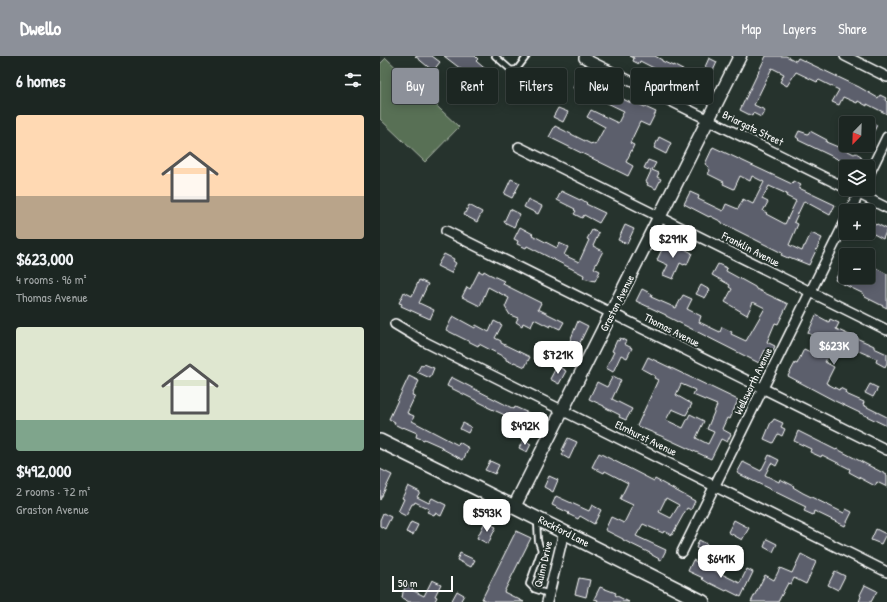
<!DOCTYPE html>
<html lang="en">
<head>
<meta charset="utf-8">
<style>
	body { margin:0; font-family:"Patrick Hand",sans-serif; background:#252e2a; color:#f1f3f6; height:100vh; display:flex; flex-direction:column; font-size:15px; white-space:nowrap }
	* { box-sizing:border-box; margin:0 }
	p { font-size:13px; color:#a0a5a5 }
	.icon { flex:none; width:22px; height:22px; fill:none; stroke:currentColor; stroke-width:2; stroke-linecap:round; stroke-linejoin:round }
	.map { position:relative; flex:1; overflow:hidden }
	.panel { display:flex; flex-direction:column; background:#1c2622; width:380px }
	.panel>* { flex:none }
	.top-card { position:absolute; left:12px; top:12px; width:380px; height:36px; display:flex; gap:8px }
	.needle { width:26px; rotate:203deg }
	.buttons { position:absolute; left:459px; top:60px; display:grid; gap:8px }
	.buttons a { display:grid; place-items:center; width:36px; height:36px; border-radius:4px; background:#1c2622; box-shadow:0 2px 10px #0003,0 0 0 1px #3a4340; font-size:20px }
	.scale { position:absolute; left:12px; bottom:10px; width:61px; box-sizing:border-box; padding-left:4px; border:2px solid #fff; border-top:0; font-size:11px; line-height:14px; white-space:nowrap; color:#fff; -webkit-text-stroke:3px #26332d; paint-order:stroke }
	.price { position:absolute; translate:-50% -34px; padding:0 9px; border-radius:8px; background:#fff; color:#222; font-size:13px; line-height:26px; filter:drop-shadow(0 1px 2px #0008) }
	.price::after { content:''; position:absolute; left:50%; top:24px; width:12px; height:9px; margin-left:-6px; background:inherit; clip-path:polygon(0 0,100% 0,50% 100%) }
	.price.on { background:#8c9099; color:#fff }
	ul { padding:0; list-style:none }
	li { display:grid; align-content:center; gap:8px; height:212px; padding:0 16px }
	li span { display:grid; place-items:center; height:124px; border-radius:4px; color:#555 }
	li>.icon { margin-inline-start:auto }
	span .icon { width:72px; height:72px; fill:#fffc; stroke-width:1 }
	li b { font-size:17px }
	h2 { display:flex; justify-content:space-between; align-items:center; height:48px; padding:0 16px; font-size:17px }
	.pill { padding:0 14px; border-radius:4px; background:#1c2622; box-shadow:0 2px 10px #0003,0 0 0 1px #3a4340; font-size:14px; line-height:36px }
	.pill.on { background:#8c9099; color:#fff }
	header { display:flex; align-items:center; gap:24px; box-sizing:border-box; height:56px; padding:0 20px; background:#8c9099; color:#fff }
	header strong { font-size:19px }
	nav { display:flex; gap:22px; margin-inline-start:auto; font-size:14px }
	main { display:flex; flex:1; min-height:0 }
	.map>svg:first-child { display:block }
	.green { fill:#596f54; stroke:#acb7aa }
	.building { fill:#5c5f6c; stroke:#fff; fill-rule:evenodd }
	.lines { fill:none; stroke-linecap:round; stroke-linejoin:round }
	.service-casing { stroke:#fff; stroke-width:8 }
	.minor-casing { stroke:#fff; stroke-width:12 }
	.tertiary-casing { stroke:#fff; stroke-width:15 }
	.secondary-casing { stroke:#fff; stroke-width:16 }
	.service { stroke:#26332d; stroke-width:4.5 }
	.minor { stroke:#26332d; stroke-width:9 }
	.tertiary { stroke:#26332d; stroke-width:12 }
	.secondary { stroke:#26332d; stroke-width:13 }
	.labels { text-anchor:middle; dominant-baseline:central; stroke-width:4; stroke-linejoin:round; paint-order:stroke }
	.street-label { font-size:11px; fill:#fff; stroke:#26332d }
</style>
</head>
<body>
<header>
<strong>Dwello</strong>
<nav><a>Map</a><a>Layers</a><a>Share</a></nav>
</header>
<main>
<section class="panel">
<h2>6 homes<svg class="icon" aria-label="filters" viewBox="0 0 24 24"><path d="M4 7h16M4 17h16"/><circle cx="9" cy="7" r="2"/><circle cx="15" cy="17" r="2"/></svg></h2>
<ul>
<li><span style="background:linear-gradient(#ffd9b3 65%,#b9a48a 0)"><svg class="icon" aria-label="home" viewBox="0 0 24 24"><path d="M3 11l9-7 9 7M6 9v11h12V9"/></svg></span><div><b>$623,000</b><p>4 rooms · 96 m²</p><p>Thomas Avenue</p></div></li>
<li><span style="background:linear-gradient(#dfe7d0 75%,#7fa58c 0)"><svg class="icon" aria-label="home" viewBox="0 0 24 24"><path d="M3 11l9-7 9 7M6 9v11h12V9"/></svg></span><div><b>$492,000</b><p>2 rooms · 72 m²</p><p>Graston Avenue</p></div></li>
</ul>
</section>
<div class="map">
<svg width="507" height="546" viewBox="0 0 507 546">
	<rect width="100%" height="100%" fill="#26332d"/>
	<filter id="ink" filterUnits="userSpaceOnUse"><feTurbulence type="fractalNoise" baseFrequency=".025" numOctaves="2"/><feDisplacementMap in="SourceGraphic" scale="8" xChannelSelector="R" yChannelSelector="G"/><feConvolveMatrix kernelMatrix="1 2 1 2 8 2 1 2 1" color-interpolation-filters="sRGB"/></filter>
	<g filter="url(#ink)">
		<path class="green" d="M6,2L79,71L45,106L0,63V8Z"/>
		<g class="building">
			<path d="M35,0H52L60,6L53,15Z"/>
			<path d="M64,0H95L98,3L96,5L116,22L107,33Z"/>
			<path d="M250,0H275L282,4V5L293,10V9L330,28L325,36L322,35L321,36L260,5L259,8L253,5L254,2Z"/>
			<path d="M386,0H406L416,5L418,2L479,31L498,42L500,39L506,42L505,44L507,46V58L487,48V50L478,45L477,47L463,41L459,49L452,46L459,34L439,24L437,26L416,16L407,30L400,26L404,18L392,12L374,49L385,54L381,61L373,57L372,60L360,54Z"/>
			<path d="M329,2L337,6L333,15L325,11Z"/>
			<path d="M197,23L214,31L215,29L253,48L254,46L276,56L269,70L260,66L250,87L254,89L246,106L253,110L248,120L169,81L175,70L211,88L212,87L215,89L225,71L207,61L211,54L238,67L244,55L219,43L218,45L193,32Z"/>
			<path d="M178,52L188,56L183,66L173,61Z"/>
			<path d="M488,65L497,69L494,75L488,72Z"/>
			<path d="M419,75L428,78L430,75L447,84L446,86L458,91V90L474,98L476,97L481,100L480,101L482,102L477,111H469L470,109L418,84L419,83L416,81Z"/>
			<path d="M279,81L291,87L286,98L274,92Z"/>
			<path d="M333,91L412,128L413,125L421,129L419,132L455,149L450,159L424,145L414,166L418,168L409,189L422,195L424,190H425L431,177L442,182L429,209L409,201L408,202L401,199L402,197L342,167V166L330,160L329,161L304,148L310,136L319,140L318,143L343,155L346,148L358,153L363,143L373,148L384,126L372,120L370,125L360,120L354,133L343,128L344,126L328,118L330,114L328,113L329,111L325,108ZM389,130L407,138L406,140L416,145L405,168L386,158L387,157L383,155L388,146L382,143Z"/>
			<path d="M268,104L276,107L272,114L279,117L277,121L281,123L276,133L267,129L268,127L266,126L271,115L264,112Z"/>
			<path d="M131,123L140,127L132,142L124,138Z"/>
			<path d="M181,135L200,144L201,143L207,147L206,148L225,157L219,167L204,159L202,162L194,158L196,155L194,154L195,153L177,144Z"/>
			<path d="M148,143L162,150L158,158L144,151Z"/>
			<path d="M89,149L102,156L97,166L84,159Z"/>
			<path d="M130,153L140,158L134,171L124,166Z"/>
			<path d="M488,165L496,169L497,168L507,173L503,183L488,175Z"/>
			<path d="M245,169L254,173L247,188L238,184Z"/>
			<path d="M140,171L153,178L152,179L177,192L179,187L188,191L184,199L199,206L209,184L207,183L212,174L219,177L213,190L223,195L214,212L220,215L215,225L203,222L204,219L147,190L146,192L137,188L138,185L134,183Z"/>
			<path d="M285,187L301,195L303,192L312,197L307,209L305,208L304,209L300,207L293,223L283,219L288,209L277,204Z"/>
			<path d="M64,198L74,203L73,205L76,207L71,217L57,210Z"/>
			<path d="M466,203V221H477L488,227V216L493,219L496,212L507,218V252L485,241L484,238L455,224Z"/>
			<path d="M338,208L347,212L346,215L375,231L376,233L408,248L398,268L395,267L387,286L395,290L392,297L385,294L379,307L286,260V259L256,245L262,233L272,238L271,241L296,252L303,239L312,243L307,253L321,260L319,266L340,276L342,271L352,276L351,278L366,285L385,252L373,246L367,259L345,246L352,233L349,231L350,229L332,219Z"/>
			<path d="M99,215L103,217L104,215L109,218L124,225L123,228L161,247L158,253L184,266L180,273L171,269L170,271L154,263L151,271L143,267L142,270L136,266L138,262L130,259L125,251L129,242L108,231L100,250L82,241L87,231L90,233Z"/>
			<path d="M39,224L48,228L39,247L54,254L50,263L21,250L22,248L19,247L24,236L32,240Z"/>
			<path d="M321,229L330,234L325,242L316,238Z"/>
			<path d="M436,259L449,266L450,263L459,267L456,273L492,289L494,290V292L507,298V307L505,311L496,306L497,303L456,285L445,306L454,311L446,327L459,334L460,332L466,335L465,337L466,338L484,346L483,349L507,361V370L455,345L408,320L415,307L417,308L424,293L441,301L448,287L428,277Z"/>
			<path d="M73,260L95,272L96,269L109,276L114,265L122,269L115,282L121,285V287L150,301L145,311L134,306L133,307L126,304V302L99,288L98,290L66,274Z"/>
			<path d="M198,265L208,270L195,297L187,292Z"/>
			<path d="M240,282L246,285L244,288L252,292L247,302L241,299L233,316L226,312L234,296L232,295L237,284L239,285Z"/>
			<path d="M164,292L171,295L165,307L158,304Z"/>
			<path d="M268,301L358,344L350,363L347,362L342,373L351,378L347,386L341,383L331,403L281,380L257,370L278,324L274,322L275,320L262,313ZM301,328L315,334L313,339L337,349L327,373L334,376L328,388L316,382L324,365L310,358L303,372L286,364L292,353L306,359L312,348L296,339Z"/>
			<path d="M44,308L54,312L50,322L37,316L41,309L43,310Z"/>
			<path d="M177,310L186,315L179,328L170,323Z"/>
			<path d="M29,320L39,325L32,339L35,340L27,357L34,360L32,365L78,389L79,386L89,392L83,404L61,392L62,391L44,383V384L36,381L37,377L23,371L22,372L14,368L15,366L9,363Z"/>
			<path d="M233,320L241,324L232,343L252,353L246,364L239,361L240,359L224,351V350L209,343L217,326L227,331Z"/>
			<path d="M71,321L134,353L135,351L162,363L156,376L146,371L147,369L107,351V350L67,330Z"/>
			<path d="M490,328L498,332L493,341L485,337Z"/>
			<path d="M394,363L403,367L401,371L405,373L402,380L398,378L393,387L384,383L391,366H392Z"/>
			<path d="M83,367L91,371L88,377L80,373Z"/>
			<path d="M418,375L456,394L457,393L507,419V431L497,426L495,430L469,416L470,413L442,399L441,401L430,396L431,393L414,385Z"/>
			<path d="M188,382L197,386L189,403L182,399L184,395L182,394Z"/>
			<path d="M143,384L151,388L147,396L139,392Z"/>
			<path d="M219,397L274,425L275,423L315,445L311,454L307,452L292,479L284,475L283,477L263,468L256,480L286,494L281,504L272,499V498L243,484V483L225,474L231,461L244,467L253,449L240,443L248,427L225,415L224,417L212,411ZM286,442L299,449L291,462L279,456Z"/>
			<path d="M389,399L399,404L396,410L391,407L385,419L399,426L400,423L414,430L413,431L423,437L464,457L466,453L472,456L465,470L434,455L433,459L424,455L426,451L357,417L363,406L381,415Z"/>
			<path d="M110,405L119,409L115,418L105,414Z"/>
			<path d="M0,413L12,419L0,444Z"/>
			<path d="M169,420L178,424L173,436L164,431Z"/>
			<path d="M28,430L40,436L37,441L49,447L52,442L66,449L61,460L55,457L54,459L47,456L49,453L35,446L34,448H32L26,460L18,456L24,443L22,442Z"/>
			<path d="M176,440L209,455L212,449L221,454L214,468L200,460L198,463L188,458L189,457L172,449Z"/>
			<path d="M3,457L11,461L5,473L0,470V464Z"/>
			<path d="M354,464L369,472L362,484L348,476Z"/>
			<path d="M31,466L38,469L33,479L26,476Z"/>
			<path d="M105,466L116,471L108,488L97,482Z"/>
			<path d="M496,473L506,478L501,488L491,484Z"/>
			<path d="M136,475L151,482L124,536L144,546H108L102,543Z"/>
			<path d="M387,483L397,488L393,496L384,491Z"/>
			<path d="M319,484L327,488L323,495L316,492Z"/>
			<path d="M80,497L95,504L91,511L77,504Z"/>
			<path d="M421,498L436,506L426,528L414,522L411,528L408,527L398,546H371L385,519L394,524L400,512L412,517Z"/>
			<path d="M313,504L360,527L367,513L373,516L361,541L347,534L346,535L330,527V528L322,523L323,522L308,515Z"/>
			<path d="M455,515L465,520L458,534L448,529Z"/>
			<path d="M199,522L210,524L206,541L195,538Z"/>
			<path d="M52,524L61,528L55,540L57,541L55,545L56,546H29L22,542L23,536L27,528L33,531L32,534L44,540Z"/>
			<path d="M485,529L497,535L491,546H479L481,540L480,539Z"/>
			<path d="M220,531L236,537L235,539L249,546H217L218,544L214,543Z"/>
			<path d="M77,535L84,539L80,546H71Z"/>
		</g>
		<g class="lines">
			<g class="service-casing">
				<g id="service">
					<path d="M115,0L131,14L137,13L147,0"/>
					<path d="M157,465L158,485L161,494L149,528L154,533L169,538"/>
				</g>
			</g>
			<g class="minor-casing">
				<g id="minor">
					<path d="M465,0L507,21"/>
					<path d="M204,2L466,132"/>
					<path d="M139,91L507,274"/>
					<path d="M488,120L507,81"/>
					<path d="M469,133L507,152"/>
					<path d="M470,155L481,133"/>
					<path d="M66,175L507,394"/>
					<path d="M15,268L45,286L69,298L507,516"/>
					<path d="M302,496L466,164"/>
					<path d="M167,546L184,476"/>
				</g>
			</g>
			<g class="tertiary-casing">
				<path id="tertiary" d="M134,451L360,0"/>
			</g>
			<g class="secondary-casing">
				<path id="secondary" d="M0,385L96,432L323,546"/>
			</g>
			<use href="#service" class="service"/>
			<use href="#minor" class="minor"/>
			<use href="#tertiary" class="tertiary"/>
			<use href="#secondary" class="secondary"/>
		</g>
	</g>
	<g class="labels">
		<g class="street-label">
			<text transform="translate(373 72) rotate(26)">Briargate Street</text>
			<text transform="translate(371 193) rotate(27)">Franklin Avenue</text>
			<text transform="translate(237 247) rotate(-63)">Graston Avenue</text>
			<text transform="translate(292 274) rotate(27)">Thomas Avenue</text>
			<text transform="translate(373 325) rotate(-64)">Wellsworth Avenue</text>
			<text transform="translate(266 382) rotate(26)">Elmhurst Avenue</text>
			<text transform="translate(184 475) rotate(27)">Rockford Lane</text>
			<text transform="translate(163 508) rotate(-77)">Quinn Drive</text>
		</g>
	</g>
</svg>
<div class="buttons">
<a><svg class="needle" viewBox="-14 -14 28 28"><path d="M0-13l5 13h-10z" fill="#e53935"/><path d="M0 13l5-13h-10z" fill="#a0a5a5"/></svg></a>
<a><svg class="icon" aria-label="layers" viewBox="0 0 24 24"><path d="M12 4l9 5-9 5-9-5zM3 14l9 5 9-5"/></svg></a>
<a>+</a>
<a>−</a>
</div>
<div class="scale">50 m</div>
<b class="price" style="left:293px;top:203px">$291K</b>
<b class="price on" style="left:454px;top:310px">$623K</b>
<b class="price" style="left:178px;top:319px">$721K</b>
<b class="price" style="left:145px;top:390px">$492K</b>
<b class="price" style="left:107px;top:477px">$593K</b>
<b class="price" style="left:341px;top:523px">$641K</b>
<div class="top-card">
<a class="pill on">Buy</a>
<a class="pill">Rent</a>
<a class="pill">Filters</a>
<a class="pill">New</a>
<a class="pill">Apartment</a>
</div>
</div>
</main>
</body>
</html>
